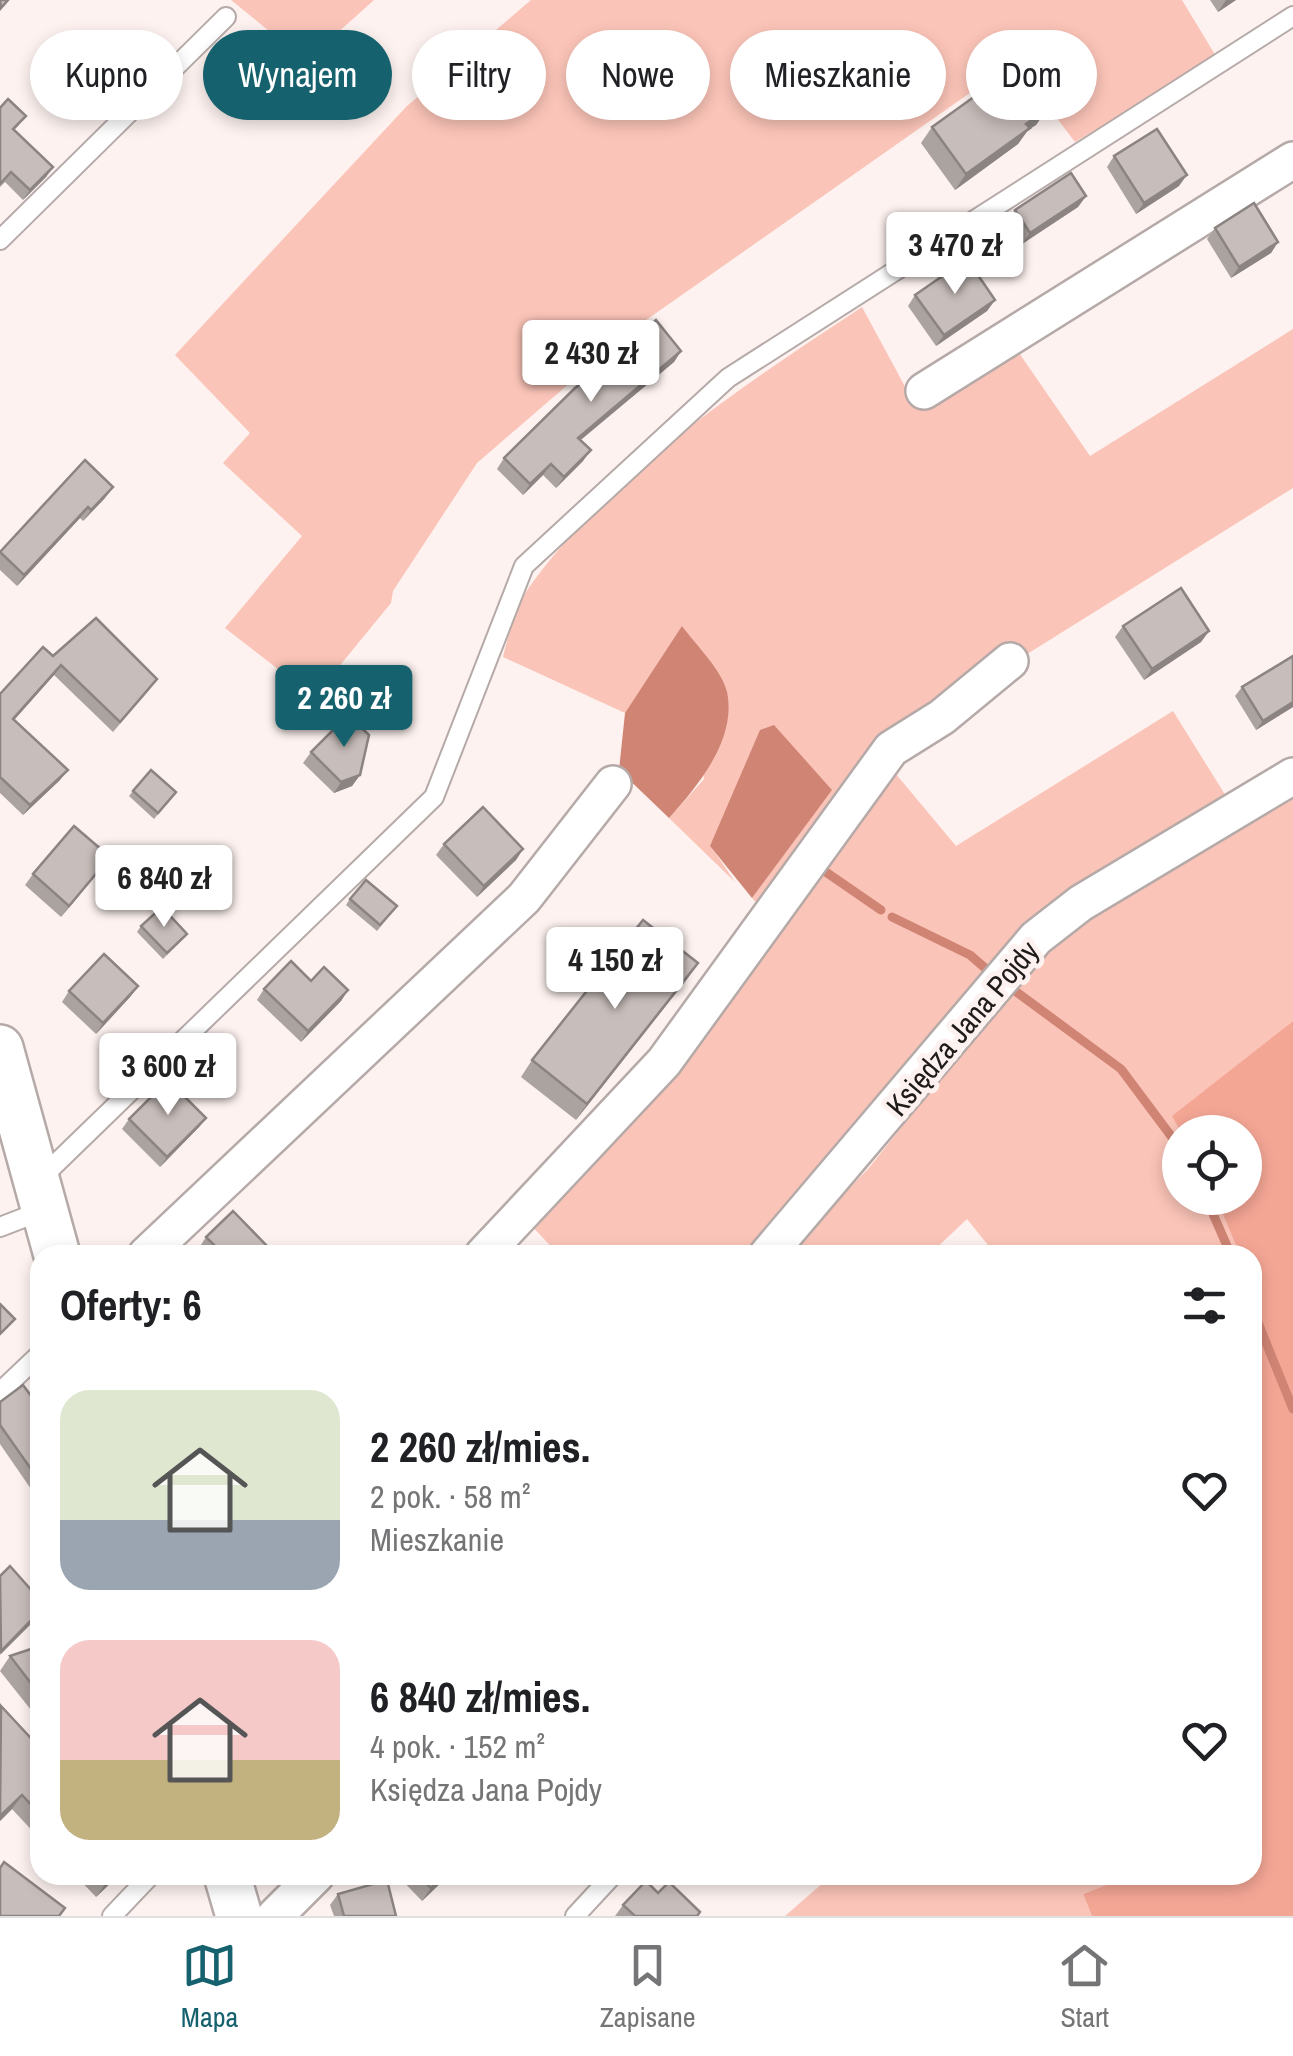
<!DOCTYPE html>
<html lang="pl">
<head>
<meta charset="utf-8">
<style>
	body { margin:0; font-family:"Archivo Narrow",sans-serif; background:#f6f6f6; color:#202124; height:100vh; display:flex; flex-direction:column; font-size:38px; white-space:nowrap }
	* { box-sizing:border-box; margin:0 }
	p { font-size:32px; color:#757577 }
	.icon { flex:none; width:55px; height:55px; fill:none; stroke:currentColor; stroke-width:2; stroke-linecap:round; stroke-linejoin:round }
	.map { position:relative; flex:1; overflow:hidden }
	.details { position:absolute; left:30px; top:1245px; width:1232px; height:640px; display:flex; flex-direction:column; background:#fff; border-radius:30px; box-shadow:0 5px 15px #0003 }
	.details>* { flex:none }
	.banner { position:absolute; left:30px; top:30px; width:1235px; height:90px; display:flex; gap:20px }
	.controls { position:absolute; left:1162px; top:1115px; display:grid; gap:20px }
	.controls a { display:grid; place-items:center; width:100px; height:100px; border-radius:50%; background:#fff; box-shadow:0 5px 15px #0003; font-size:50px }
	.price { position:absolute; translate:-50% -85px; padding:0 22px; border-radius:10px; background:#fff; color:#222; font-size:32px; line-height:65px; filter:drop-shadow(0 2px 5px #0008) }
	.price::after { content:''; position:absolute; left:50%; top:60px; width:30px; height:22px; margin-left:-15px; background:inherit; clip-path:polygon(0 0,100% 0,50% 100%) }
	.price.selected { background:#16616e; color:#fff }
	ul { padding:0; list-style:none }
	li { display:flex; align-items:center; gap:30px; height:250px; padding:0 30px }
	li span { display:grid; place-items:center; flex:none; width:280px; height:200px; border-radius:30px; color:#555 }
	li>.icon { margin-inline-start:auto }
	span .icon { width:120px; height:120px; fill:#fffc; stroke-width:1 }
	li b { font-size:42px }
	h2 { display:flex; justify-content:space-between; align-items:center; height:120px; padding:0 30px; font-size:42px }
	.chip { padding:0 35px; border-radius:45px; background:#fff; box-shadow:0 5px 15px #0003; font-size:35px; line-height:90px }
	.chip.selected { background:#16616e; color:#fff }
	.tab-bar { display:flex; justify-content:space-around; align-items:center; height:140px; border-top:2px solid #e0e0e0; background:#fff; font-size:28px; color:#757577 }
	.tab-bar a { display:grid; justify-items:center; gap:5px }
	.tab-bar .selected { color:#16616e }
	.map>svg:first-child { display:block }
	.green { fill:#fbc4b8 }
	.forest { fill:#f4a695 }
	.water { fill:#cf8474 }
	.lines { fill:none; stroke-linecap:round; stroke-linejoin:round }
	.stream { stroke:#cf8474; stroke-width:9 }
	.service-casing { stroke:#b5aaa8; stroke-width:22 }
	.minor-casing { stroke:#b5aaa8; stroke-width:40 }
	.tertiary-casing { stroke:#b5aaa8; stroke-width:50 }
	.service { stroke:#fff; stroke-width:18 }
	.minor { stroke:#fff; stroke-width:35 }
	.tertiary { stroke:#fff; stroke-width:45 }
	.wall { fill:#aba3a0 }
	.shaded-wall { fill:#8b8482 }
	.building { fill:#c7bdba; stroke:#8b8482; stroke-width:2.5 }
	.labels { text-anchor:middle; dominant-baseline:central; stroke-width:10; stroke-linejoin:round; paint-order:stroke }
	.street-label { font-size:30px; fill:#1f1b1a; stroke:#fdf2ef }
</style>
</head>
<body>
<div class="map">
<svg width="1293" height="1916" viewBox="0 0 1293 1916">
	<rect width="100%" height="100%" fill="#fdf2ef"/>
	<g class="green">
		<path d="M231,0H374L306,61Z"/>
		<path d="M531,0H1182L1217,58L1075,142L1014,62L629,332L477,463L393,591L391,603L314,697L225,628L302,536L223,463L250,433L175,355L407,106Z"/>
		<path d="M862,307L915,405L1015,347L1090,456L1293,329V488L875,749L956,846L1173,711L1229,801L1034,917L746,1255H559L515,1208L650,1061L762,909L752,898L831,790L710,845L735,882L669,818L704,779L683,626L625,713L503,657C508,635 517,604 530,586C615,469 744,385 862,307Z"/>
		<path d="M1293,793V1021L1173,1116L1181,1132L1180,1198H1216L1240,1255H996L967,1219L929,1255H784L868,1169L1033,963L1088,915Z"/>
		<path d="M832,1875H1132L1083,1894L1092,1916H785Z"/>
	</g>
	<path class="forest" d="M1293,1021V1916H1092L1083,1894L1132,1875H1252V1255H1240L1216,1198H1245V1132H1181L1172,1116Z"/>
	<g class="water">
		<path d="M682,626C695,644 722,670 727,692C737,739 698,786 669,818L619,770L625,713Z"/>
		<path d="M774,725L832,790L752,898L710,846L760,730Z"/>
	</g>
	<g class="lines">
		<g class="stream">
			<path d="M820,868L881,910"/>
			<path d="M892,917L970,955L992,974"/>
			<path d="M1007,985L1121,1069L1180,1148"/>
			<path d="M1206,1198L1231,1255"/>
			<path d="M1252,1308L1293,1409"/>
		</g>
		<g class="service-casing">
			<g id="service">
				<path d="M0,240L226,17"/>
				<path d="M41,1178L434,797L524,566L728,378L1293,16"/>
				<path d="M0,1227L44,1210"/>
				<path d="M0,1392L40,1354"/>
				<path d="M112,1916L151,1875"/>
				<path d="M575,1916L613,1875"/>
			</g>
		</g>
		<g class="minor-casing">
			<g id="minor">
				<path d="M924,391L1293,160"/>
				<path d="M146,1255L524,898L613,784"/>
				<path d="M483,1255L664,1062L891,749L942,717L1010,661"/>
				<path d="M767,1255L1036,938L1081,903L1293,776"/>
				<path d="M275,1916L316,1875"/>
			</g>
		</g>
		<g class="tertiary-casing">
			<g id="tertiary">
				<path d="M0,1048L57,1255"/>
				<path d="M227,1875L239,1916"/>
			</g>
		</g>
		<use href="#service" class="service"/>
		<use href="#minor" class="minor"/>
		<use href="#tertiary" class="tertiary"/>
	</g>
	<g class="wall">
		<path d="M1210,0H1236L1218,12Z"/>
		<path d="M138,76L131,87L104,114L77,88L84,77Z"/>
		<path d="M1003,84L1047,109L1036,125L1028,130L1018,144L955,190L921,143L932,127Z"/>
		<path d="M0,108L19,125L14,130L53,167L46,177L23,200L5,182L0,187Z"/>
		<path d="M1114,156L1179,186L1136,214L1107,167Z"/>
		<path d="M1086,196L1078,207L1022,244L1007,221L1015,210Z"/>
		<path d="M1215,228L1278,242L1271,253L1231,278L1207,239Z"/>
		<path d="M915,295L995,300L987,311L936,346L908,306Z"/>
		<path d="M681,351L674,362L580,440L583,461L556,488L543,475L523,495L497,469L504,458Z"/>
		<path d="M105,498L83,521L80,518L17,586L0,570V552Z"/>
		<path d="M1123,626L1209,631L1201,642L1144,680L1115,637Z"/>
		<path d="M53,656L150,689L113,732L54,675L14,720L60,780L23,815L0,793V694Z"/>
		<path d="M1242,687L1293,707L1256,730L1235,696Z"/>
		<path d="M311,752L360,775L352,786L334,793L303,763Z"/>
		<path d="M133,791L172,798L154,819L129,796Z"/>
		<path d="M444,844L523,849L516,860L477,897L436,855Z"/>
		<path d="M110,857L61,917L25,885L33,874Z"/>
		<path d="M350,899L397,906L377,931L346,905Z"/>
		<path d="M141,926L183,939L163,959L137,932Z"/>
		<path d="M698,963L576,1120L521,1077L532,1060Z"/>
		<path d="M138,986L130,997L96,1034L62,1002L69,991Z"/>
		<path d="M264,989L348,990L341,1001L301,1042L257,1000Z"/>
		<path d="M206,1118L199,1127L160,1167L122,1129L129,1119Z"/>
		<path d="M206,1237L268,1247L262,1255H205L199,1248Z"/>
		<path d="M0,1402L40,1408V1482L31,1489L0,1444Z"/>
		<path d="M40,1646V1701L31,1710L0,1671L10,1656Z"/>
		<path d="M0,1707L40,1748V1839L12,1809L0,1821Z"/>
		<path d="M75,1875H119L96,1897Z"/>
		<path d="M397,1875H449L422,1901Z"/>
		<path d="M722,1875H737L730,1883Z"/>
		<path d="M658,1893L698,1916H615L623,1905Z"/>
		<path d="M338,1894L396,1916H334L330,1905Z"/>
	</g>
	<g class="shaded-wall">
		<path d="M1226,0H1236L1218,12Z"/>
		<path d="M138,76L131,87L104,114L112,103Z"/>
		<path d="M1047,109L1036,125L1028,130L1018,144L955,190L966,174L1026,124Z"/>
		<path d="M53,167L46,177L23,200L30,190Z"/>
		<path d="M1187,175L1179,186L1136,214L1144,203Z"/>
		<path d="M1086,196L1078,207L1022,244L1030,233Z"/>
		<path d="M1278,242L1271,253L1231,278L1239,267Z"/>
		<path d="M995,300L987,311L936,346L944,335Z"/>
		<path d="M681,351L674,362L570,449L578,438Z"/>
		<path d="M591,450L583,461L556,488L564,477Z"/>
		<path d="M551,464L543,475L523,495L530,484Z"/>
		<path d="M113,487L105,498L83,521L91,510Z"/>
		<path d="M88,507L80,518L17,586L24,575Z"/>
		<path d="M1209,631L1201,642L1144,680L1152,669Z"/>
		<path d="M61,665L54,675L6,729L13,719Z"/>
		<path d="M1293,702V707L1256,730L1263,721Z"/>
		<path d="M68,770L60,780L23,815L30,805Z"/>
		<path d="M360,775L352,786L334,793L341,782Z"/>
		<path d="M523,849L516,860L477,897L484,886Z"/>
		<path d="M110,857L102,868L61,917L69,906Z"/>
		<path d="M698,963L687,979L576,1120L587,1104Z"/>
		<path d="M138,986L130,997L96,1034L103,1023Z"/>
		<path d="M348,990L341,1001L301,1042L308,1031Z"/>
		<path d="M206,1118L199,1127L160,1167L167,1157Z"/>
		<path d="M40,1611L38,1617L0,1655L1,1651Z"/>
		<path d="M22,1795L12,1809L0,1821V1816Z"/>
		<path d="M114,1875H119L96,1897L106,1883Z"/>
		<path d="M445,1875H449L422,1901L431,1888Z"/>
	</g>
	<g class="building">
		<path d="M0,0H8L1,8Z"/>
		<path d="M111,50L138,76L112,103L84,77Z"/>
		<path d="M1021,72L1047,109L1026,124L1030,128L966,174L932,127L999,79L1003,84Z"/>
		<path d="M8,99L26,116L13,129L53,167L30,190L11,172L0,184V108Z"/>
		<path d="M1157,129L1187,175L1144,203L1114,156Z"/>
		<path d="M1071,173L1086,196L1030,233L1015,210Z"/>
		<path d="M1254,203L1278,242L1239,267L1215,228Z"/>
		<path d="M967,259L995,300L944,335L915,295Z"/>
		<path d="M656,320L681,351L578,438L591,450L564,477L551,464L530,484L504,458L574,389Z"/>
		<path d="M85,460L113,487L91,510L88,507L24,575L0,552Z"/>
		<path d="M1181,588L1209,631L1152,669L1123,626Z"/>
		<path d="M96,618L157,679L120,722L61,665L13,719L68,770L30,805L0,777V694L43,647L53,656Z"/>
		<path d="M1293,656V702L1263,721L1242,687Z"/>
		<path d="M348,715L369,735L360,775L341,782L311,752Z"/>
		<path d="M151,770L176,792L158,813L133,791Z"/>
		<path d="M483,807L523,849L484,886L444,844Z"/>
		<path d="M74,826L110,857L69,906L33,874Z"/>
		<path d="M366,880L397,906L380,925L350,899Z"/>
		<path d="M162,907L187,934L167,953L141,926Z"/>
		<path d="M643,920L698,963L587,1104L532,1060Z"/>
		<path d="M104,954L138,986L103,1023L69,991Z"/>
		<path d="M291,961L311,981L324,967L348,990L308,1031L264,989Z"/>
		<path d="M168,1080L206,1118L167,1157L129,1119Z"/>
		<path d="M233,1211L268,1247L260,1255H224L206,1237Z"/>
		<path d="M0,1304L15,1319L0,1334Z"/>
		<path d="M23,1385L40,1408V1478L38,1479L0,1425V1402Z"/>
		<path d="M10,1566L40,1600V1611L1,1651L0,1576Z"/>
		<path d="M40,1646V1695L10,1656Z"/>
		<path d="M1,1706L40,1748V1814L22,1795L0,1816Z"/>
		<path d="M4,1862L65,1908L59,1916H0V1868Z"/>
		<path d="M98,1875H114L106,1883Z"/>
		<path d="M418,1875H445L431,1888Z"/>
		<path d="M387,1880L396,1916H344L338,1894Z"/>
		<path d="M646,1881L658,1893L669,1882L700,1912L697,1916H635L623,1905Z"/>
	</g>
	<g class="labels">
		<g class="street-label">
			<text transform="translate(962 1028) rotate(-50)">Księdza Jana Pojdy</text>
		</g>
	</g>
</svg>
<div class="controls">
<a><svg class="icon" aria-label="locate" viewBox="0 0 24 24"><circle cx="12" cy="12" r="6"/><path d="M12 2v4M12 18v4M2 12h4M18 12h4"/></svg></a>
</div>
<b class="price" style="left:955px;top:297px">3 470 zł</b>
<b class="price" style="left:591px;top:405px">2 430 zł</b>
<b class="price selected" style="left:344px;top:750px">2 260 zł</b>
<b class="price" style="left:164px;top:930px">6 840 zł</b>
<b class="price" style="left:615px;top:1012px">4 150 zł</b>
<b class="price" style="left:168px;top:1118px">3 600 zł</b>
<div class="banner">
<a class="chip">Kupno</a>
<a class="chip selected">Wynajem</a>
<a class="chip">Filtry</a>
<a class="chip">Nowe</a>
<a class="chip">Mieszkanie</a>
<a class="chip">Dom</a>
</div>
<section class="details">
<h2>Oferty: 6<svg class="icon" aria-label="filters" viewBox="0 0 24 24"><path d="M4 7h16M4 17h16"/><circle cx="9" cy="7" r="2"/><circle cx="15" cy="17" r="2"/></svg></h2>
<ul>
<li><span style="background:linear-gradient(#dfe7d0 65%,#9aa5b1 0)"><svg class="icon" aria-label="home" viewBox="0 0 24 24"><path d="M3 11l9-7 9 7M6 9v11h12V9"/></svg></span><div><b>2 260 zł/mies.</b><p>2 pok. · 58 m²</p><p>Mieszkanie</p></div><svg class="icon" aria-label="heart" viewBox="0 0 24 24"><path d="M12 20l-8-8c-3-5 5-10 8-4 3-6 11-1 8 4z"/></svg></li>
<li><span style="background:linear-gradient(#f6c9c9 60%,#c2b280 0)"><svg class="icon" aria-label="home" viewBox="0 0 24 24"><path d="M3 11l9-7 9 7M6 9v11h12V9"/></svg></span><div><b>6 840 zł/mies.</b><p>4 pok. · 152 m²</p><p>Księdza Jana Pojdy</p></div><svg class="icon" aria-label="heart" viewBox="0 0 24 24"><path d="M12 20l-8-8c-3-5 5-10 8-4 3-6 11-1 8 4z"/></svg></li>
</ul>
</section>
</div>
<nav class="tab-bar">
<a class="selected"><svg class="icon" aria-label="map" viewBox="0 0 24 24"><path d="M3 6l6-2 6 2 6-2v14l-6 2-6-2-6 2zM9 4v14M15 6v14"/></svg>Mapa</a>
<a><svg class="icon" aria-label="saved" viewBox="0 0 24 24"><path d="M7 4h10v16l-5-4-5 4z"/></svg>Zapisane</a>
<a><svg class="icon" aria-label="home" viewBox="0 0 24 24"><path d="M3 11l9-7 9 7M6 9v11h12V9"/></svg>Start</a>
</nav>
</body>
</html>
